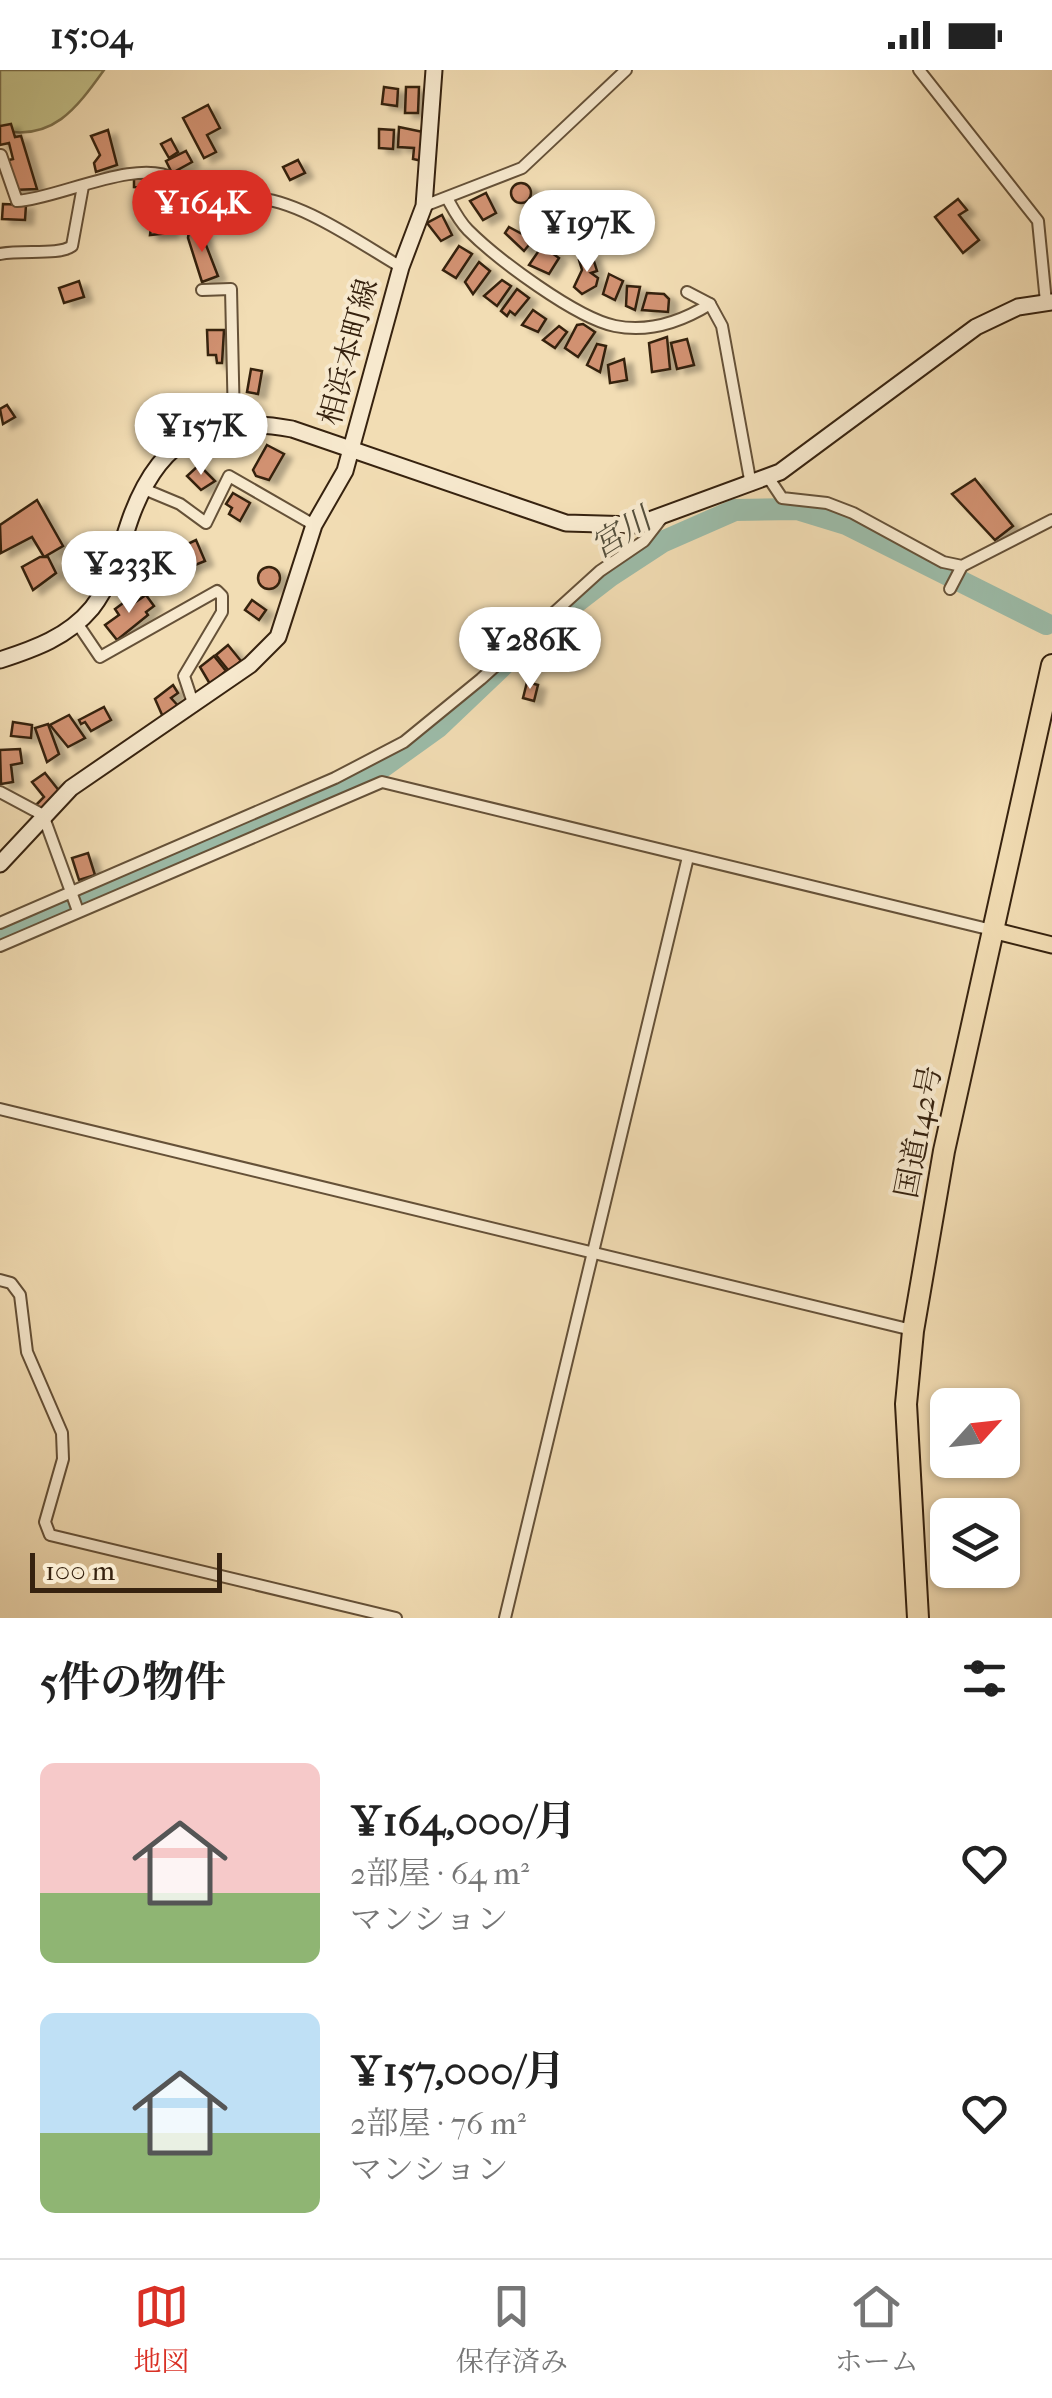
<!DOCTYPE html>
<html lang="ja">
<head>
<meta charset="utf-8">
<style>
	body { margin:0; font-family:"IM FELL French Canon","Noto Serif JP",serif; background:#f6f6f6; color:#222; height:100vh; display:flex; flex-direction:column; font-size:38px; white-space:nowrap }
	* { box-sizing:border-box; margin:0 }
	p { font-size:32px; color:#767676 }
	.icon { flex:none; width:55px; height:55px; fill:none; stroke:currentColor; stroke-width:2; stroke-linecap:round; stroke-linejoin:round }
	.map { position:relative; height:1548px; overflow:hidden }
	.drawer { display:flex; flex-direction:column; background:#fff; flex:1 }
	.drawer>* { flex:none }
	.needle { width:65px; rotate:63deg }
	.fabs { position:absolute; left:930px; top:1318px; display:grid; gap:20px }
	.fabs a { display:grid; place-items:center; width:90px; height:90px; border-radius:15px; background:#fff; box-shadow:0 2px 8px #0004; font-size:50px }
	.scale { position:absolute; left:30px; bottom:25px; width:192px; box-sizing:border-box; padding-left:10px; border:5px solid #36220f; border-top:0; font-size:28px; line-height:35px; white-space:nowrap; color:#36220f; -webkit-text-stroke:8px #f7e9ce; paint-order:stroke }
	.price { position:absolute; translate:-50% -85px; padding:0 22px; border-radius:35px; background:#fff; color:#222; font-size:32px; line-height:65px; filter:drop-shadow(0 2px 5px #0008) }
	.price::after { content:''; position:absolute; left:50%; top:60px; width:30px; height:22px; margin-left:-15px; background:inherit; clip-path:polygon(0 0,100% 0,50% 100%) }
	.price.selected { background:#d93025; color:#fff }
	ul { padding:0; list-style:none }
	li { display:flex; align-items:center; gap:30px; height:250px; padding:0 40px }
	li span { display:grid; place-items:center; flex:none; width:280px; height:200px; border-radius:15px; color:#555 }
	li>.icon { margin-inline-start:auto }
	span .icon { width:120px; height:120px; fill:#fffc; stroke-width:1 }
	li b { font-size:42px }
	h2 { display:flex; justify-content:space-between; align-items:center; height:120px; padding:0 40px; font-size:42px }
	.status { display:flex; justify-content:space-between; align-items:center; height:70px; padding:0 50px; background:#fff; direction:ltr }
	.status svg { height:28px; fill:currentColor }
	.menu { display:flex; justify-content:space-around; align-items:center; height:140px; border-top:2px solid #e0e0e0; background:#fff; font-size:28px; color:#767676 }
	.menu a { display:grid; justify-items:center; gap:5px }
	.menu .selected { color:#d93025 }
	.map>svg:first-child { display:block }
	.green { fill:#c2bf87; stroke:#7c704b; stroke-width:2.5 }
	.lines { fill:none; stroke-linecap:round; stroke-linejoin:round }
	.river { stroke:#9cbca9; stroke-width:22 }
	.building { fill:#d19171; stroke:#36220f; stroke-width:2.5; filter:url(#shadow) }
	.street-casing { stroke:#655138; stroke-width:14 }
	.secondary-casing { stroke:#36220f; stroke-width:19 }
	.primary-casing { stroke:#36220f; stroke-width:19 }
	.highway-casing { stroke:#36220f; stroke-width:24 }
	.street { stroke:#f7e9ce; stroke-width:10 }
	.secondary { stroke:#f7e9ce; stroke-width:15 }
	.primary { stroke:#f2ddb4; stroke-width:15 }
	.highway { stroke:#f2ddb4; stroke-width:20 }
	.labels { text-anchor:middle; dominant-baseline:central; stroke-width:8; stroke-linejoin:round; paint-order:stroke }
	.street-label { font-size:30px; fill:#36220f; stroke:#f7e9ce }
	.water-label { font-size:32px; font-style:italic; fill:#55503d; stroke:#f7e9ce }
</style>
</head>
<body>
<div class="status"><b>15:04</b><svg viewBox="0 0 49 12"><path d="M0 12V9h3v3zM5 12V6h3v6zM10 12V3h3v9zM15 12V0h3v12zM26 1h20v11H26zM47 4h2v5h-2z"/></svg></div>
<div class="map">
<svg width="1052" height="1548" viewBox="0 0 1052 1548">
	<defs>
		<filter id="shadow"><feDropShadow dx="8" dy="4.5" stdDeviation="2.5" flood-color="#0004"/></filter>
	</defs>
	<rect width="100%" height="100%" fill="#f2ddb4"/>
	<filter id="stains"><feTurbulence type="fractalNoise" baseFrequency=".002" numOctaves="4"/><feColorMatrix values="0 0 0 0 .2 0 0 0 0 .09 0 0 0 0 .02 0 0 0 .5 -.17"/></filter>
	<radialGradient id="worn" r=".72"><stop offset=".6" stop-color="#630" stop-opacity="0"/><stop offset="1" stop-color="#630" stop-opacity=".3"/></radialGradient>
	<path class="green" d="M0,0H104C76,39 52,72 0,60Z"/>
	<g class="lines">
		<path class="river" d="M0,865L381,698L438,657L540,560L610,506L662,472L735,440L797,439L846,454L1046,554"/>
	</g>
	<g class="building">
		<path d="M384,17L398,19L397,36L382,34Z"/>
		<path d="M406,17H419L418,43H405Z"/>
		<path d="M208,35L220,58L207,65L216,82L204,88L183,48Z"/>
		<path d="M11,54L15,67L21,66L37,119L12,120L5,91L13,89L9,73L0,75V56Z"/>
		<path d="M399,57L423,62L422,91L413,89L414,78L398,77Z"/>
		<path d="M379,59L394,60L393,79L379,78Z"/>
		<path d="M108,60L117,95L96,102L94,93L100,85L91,66Z"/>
		<path d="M171,69L178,82L169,88L161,74Z"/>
		<path d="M186,81L192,92L172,103L166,91Z"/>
		<path d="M298,90L305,103L290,110L283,97Z"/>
		<path d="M134,108L159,110V128H148L149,118L134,117Z"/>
		<circle cx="521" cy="123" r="10"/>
		<path d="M174,119L194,142L182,157L160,131Z"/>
		<path d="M486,123L496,143L483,150L470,131Z"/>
		<path d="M958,129L967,140L959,145L979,170L963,183L935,147Z"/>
		<path d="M3,134L26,135L25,150L2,149Z"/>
		<path d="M532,135L547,148L538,158L522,147Z"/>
		<path d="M442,145L452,165L441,171L427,153Z"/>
		<path d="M168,147L170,163L150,165L152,149Z"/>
		<path d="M556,150L567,162L559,176L545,159Z"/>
		<path d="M199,157L218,206L202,212L188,168L189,161Z"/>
		<path d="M509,157L533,170L524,181L505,163Z"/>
		<path d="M459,176L472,184L456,208L443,200Z"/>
		<path d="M542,176L559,188L549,204L529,195Z"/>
		<path d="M592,185L597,201L591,203L598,208L596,216L582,224L574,217L582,200L579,190Z"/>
		<path d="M479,192L490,201L473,224L465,212Z"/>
		<path d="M609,204L623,211L615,230L603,224Z"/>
		<path d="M502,210L511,216L497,236L484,226Z"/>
		<path d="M79,211L84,227L64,233L59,218Z"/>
		<path d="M627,216L640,217L635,240L626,236Z"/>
		<path d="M517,219L529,228L515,245L510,241L507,246L501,241Z"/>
		<path d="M647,223L664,224L669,229L668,242L642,240Z"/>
		<path d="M533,240L546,249L538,262L522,255Z"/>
		<path d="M583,254L595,262L578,287L565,278L577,255Z"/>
		<path d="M559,256L567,262L555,278L543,270Z"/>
		<path d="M207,260H224L222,293H217L216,285H208Z"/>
		<path d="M667,267L670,299L652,302L649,273Z"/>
		<path d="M687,269L694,295L677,299L671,273Z"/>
		<path d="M597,274L606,276L600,302L587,295Z"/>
		<path d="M624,289L627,310L610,313L608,295Z"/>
		<path d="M251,299L262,301L258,324L247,322Z"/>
		<path d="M7,335L15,347L3,354L0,339Z"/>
		<path d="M267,375L284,384L269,410L256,406L253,400Z"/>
		<path d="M199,395L215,411L201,420L187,406Z"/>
		<path d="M975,409L1013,456L995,470L952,424Z"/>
		<path d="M233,423L250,433L240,451L229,444L232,438L226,434Z"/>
		<path d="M37,430L63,476L44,487L32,467L1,483L0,455Z"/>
		<path d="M196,470L205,491L188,498L179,478Z"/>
		<path d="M40,487H48L56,503L33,520L22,497Z"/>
		<circle cx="269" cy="508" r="11"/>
		<path d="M146,525L154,536L146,542L148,545L117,570L105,555L119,545L115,539L130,528L134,533Z"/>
		<path d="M252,530L266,540L259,550L245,540Z"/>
		<path d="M228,575L241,591L229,601L216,585Z"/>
		<path d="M214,586L226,601L210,614L200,597Z"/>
		<path d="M527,612L538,615L534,631L523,628Z"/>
		<path d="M173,615L178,623L171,628L181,639L163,647L155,629Z"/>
		<path d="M104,637L111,650L91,661L85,652L81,654L79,650Z"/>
		<path d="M69,645L85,668L68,677L50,655Z"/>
		<path d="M13,652L32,655L31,668L11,666Z"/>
		<path d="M48,654L59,684L47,692L35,658Z"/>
		<path d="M20,679L22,693L11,695L13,712L1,714L0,680Z"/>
		<path d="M45,703L60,722L42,740L36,735L44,727L32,712Z"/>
		<path d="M88,783L95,805L79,810L72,788Z"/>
	</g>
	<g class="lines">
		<g class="street-casing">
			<g id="street">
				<path d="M919,0L1038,151L1046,232"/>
				<path d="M1,85L17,131C57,129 138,87 174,109C184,116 193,129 202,138C217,135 234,128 249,128C295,126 361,174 401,197"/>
				<path d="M447,128C453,139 459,151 468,160C497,189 576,248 615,256C650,263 681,252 710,234"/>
				<path d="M424,136L522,98L626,0"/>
				<path d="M0,184C22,179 58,186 72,176L83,116"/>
				<path d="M202,220L231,219L234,353"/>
				<path d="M687,222L710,234L722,256L751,415"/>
				<path d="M768,407L782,428L827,433L853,443L943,492L962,496L1052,450"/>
				<path d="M144,419L180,434L206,453L229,406L314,455"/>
				<path d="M950,519L962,496"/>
				<path d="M77,553L100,587L217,521L222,526V542L184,606L194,636"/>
				<path d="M0,722L43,745L78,841"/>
				<path d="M0,853L335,708L404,672L481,609L600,501L644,471L661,449"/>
				<path d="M0,876L382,712L992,860"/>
				<path d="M0,1039L912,1260"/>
				<path d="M0,1210L11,1213L20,1225L27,1282L62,1363L63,1389L45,1452L50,1465L396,1548"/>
				<path d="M505,1548L688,787"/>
			</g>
		</g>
		<g class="secondary-casing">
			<g id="secondary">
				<path d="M0,590C34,579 68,567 92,538C113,511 120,478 131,447C161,365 209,344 292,359L566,453L636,455L780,402L976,257L1018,237L1052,232"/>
				<path d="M0,794L71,718L250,595L278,567L314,455L345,401L401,197L424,136L434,0"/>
			</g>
		</g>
		<g class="primary-casing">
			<path id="primary" d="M992,860L1052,875"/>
		</g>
		<g class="highway-casing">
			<path id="highway" d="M918,1548L906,1334L913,1261L944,1081L1052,595"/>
		</g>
		<use href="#street" class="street"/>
		<use href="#secondary" class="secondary"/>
		<use href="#primary" class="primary"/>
		<use href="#highway" class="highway"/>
	</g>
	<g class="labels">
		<g class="street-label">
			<text transform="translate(349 282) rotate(-75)">相浜本町線</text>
			<text transform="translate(919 1062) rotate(-79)">国道142号</text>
		</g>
		<g class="water-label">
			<text transform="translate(621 463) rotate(-32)">宮川</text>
		</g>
	</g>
	<rect width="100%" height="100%" filter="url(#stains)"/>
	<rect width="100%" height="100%" fill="url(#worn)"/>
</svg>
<div class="fabs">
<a><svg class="needle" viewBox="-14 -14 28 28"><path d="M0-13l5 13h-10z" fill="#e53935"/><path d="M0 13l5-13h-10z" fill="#767676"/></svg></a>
<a><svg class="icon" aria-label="layers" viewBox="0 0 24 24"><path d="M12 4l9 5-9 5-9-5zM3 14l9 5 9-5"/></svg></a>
</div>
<div class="scale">100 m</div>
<b class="price selected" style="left:202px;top:185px">¥164K</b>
<b class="price" style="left:587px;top:205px">¥197K</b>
<b class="price" style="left:201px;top:408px">¥157K</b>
<b class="price" style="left:129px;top:546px">¥233K</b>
<b class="price" style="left:530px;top:622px">¥286K</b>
</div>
<section class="drawer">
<h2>5件の物件<svg class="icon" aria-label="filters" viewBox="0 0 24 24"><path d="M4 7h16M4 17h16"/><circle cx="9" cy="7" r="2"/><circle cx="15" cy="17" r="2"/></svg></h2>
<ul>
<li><span style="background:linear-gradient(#f6c9c9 65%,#8fb573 0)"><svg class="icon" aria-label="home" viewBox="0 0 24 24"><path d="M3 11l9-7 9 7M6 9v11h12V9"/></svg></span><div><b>¥164,000/月</b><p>2部屋 · 64 m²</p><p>マンション</p></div><svg class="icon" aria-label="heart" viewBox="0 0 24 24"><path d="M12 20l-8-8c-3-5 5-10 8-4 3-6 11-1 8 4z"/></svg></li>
<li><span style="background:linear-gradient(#bfe0f5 60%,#8fb573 0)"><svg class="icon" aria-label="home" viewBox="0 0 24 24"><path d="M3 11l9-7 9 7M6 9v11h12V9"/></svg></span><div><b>¥157,000/月</b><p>2部屋 · 76 m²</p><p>マンション</p></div><svg class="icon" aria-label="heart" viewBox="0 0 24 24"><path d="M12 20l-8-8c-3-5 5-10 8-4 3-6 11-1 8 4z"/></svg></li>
</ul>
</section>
<nav class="menu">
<a class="selected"><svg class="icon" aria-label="map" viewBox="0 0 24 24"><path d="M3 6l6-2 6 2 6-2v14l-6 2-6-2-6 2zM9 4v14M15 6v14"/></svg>地図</a>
<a><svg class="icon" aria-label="saved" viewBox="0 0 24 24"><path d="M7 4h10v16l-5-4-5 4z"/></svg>保存済み</a>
<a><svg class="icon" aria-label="home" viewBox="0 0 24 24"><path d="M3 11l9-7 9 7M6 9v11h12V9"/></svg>ホーム</a>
</nav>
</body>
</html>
